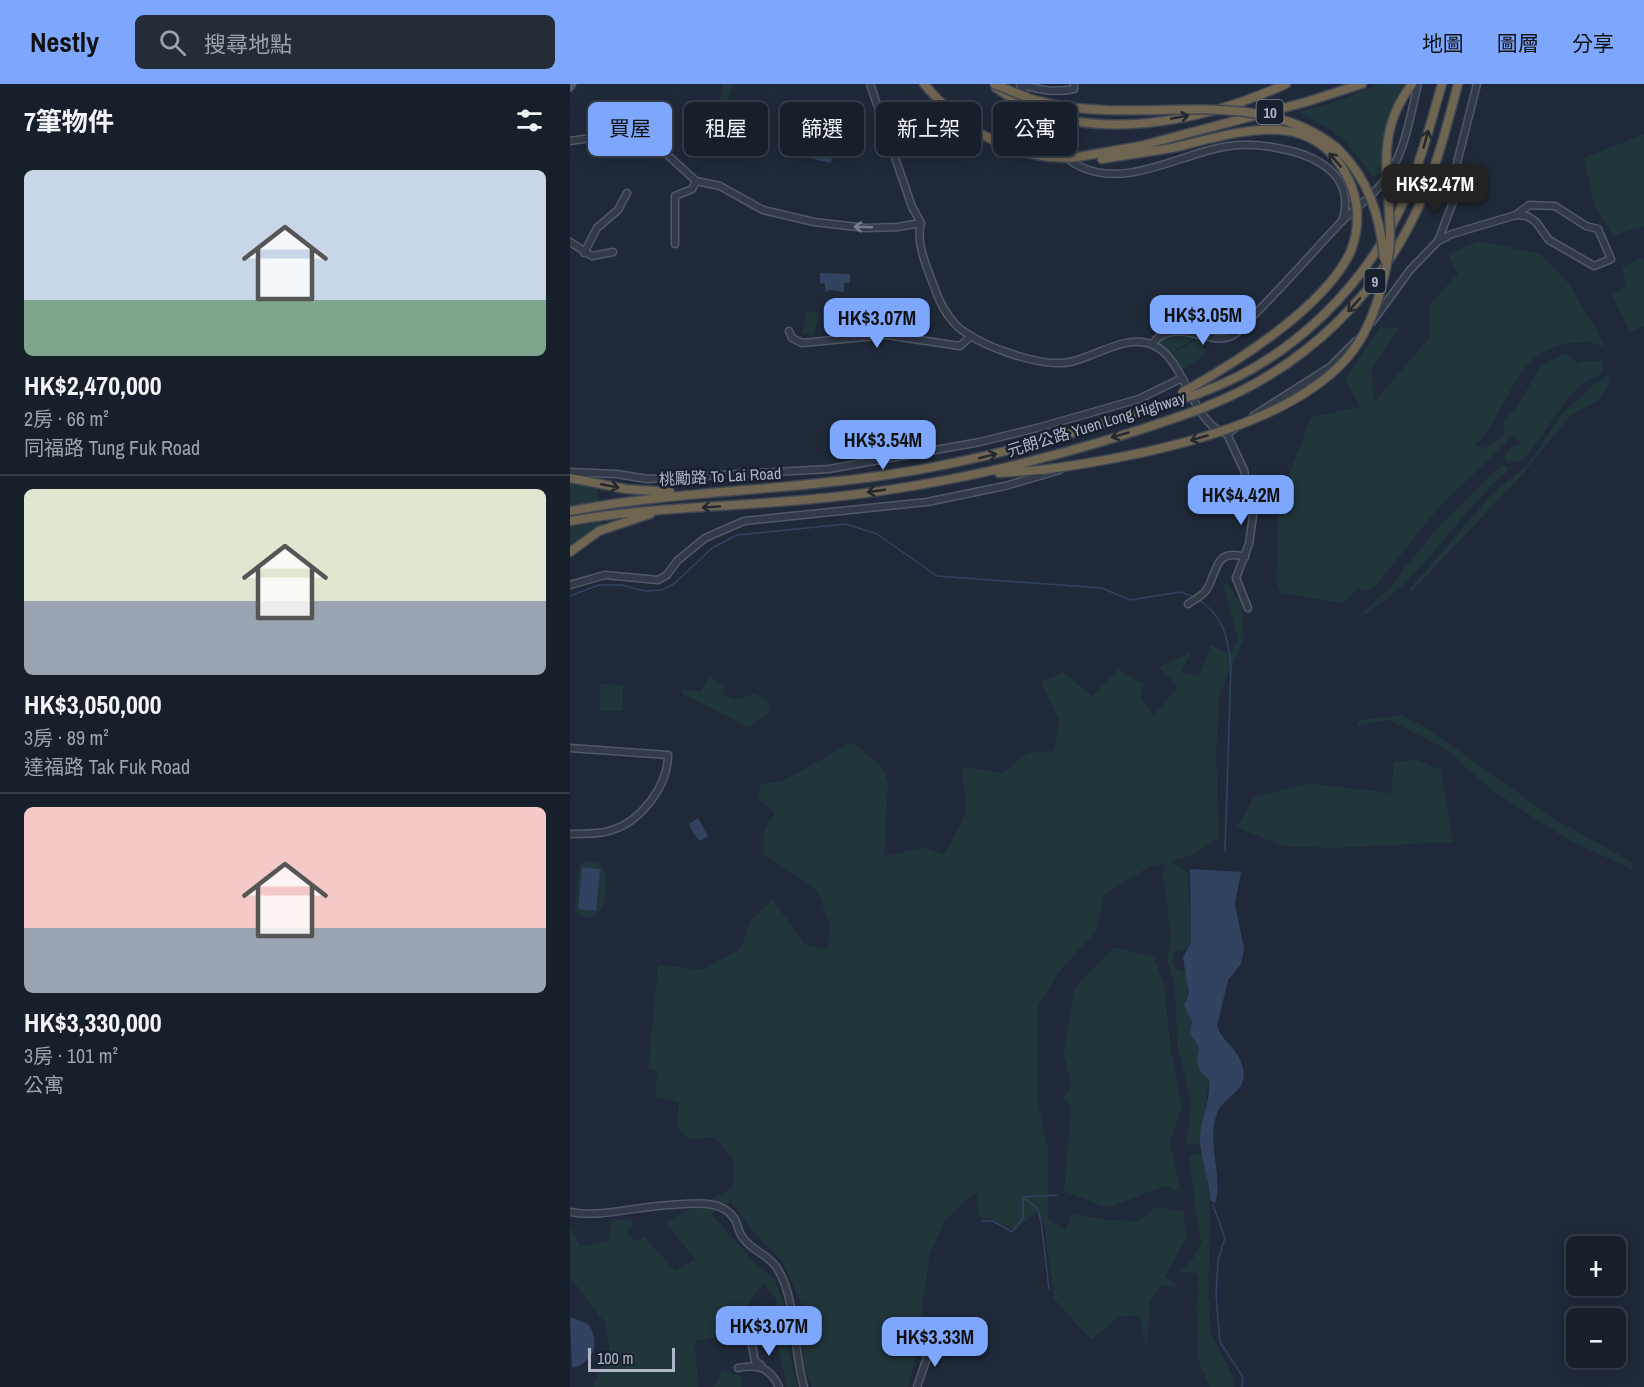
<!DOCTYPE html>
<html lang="zh-TW">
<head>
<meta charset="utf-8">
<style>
	body { margin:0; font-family:"Archivo Narrow","Noto Sans TC",sans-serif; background:#242c37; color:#f1f3f6; height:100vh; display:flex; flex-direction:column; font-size:22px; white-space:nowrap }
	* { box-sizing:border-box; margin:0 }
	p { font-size:20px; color:#9ea2a9 }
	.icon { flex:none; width:33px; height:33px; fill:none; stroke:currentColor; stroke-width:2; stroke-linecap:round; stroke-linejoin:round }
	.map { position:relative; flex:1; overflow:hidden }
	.side { display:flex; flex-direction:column; background:#171f2b; width:570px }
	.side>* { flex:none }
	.guide { position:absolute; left:18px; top:18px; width:570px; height:54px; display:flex; gap:12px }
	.fabs { position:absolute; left:996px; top:1152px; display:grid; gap:12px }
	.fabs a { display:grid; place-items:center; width:60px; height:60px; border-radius:9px; background:#171f2b; box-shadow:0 3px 15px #0003,0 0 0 2px #363d47; font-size:30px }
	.scale { position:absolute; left:18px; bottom:15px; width:87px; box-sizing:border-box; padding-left:6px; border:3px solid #adb5c6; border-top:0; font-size:16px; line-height:21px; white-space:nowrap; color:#adb5c6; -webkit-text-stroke:4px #19202d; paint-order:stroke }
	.price { position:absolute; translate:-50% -51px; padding:0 14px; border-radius:12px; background:#7ca7fc; color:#111; font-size:20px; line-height:39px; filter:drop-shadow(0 2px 3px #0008) }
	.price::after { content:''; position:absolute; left:50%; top:36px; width:18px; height:14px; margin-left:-9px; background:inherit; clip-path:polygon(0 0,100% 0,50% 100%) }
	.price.active { background:#222; color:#fff }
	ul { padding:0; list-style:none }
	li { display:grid; align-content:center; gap:12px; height:318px; padding:0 24px }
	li+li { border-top:2px solid #363d47 }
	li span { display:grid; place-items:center; height:186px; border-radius:9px; color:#555 }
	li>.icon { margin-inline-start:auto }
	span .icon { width:108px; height:108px; fill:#fffc; stroke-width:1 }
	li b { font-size:26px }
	h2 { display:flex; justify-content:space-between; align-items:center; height:72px; padding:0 24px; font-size:26px }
	.pill { padding:0 21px; border-radius:9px; background:#171f2b; box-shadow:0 3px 15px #0003,0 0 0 2px #363d47; font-size:21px; line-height:54px }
	.pill.active { background:#7ca7fc; color:#111 }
	header { display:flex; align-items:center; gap:36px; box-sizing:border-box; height:84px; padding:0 30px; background:#7ca7fc; color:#111 }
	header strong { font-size:28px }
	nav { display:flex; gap:33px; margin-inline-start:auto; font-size:21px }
	.search { width:420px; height:54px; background:#242c37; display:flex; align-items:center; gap:15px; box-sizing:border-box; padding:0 21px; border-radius:9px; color:#9ea2a9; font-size:22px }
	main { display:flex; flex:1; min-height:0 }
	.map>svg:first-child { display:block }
	.green { fill:#21363a }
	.water { fill:#324361 }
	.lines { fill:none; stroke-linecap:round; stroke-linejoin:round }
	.stream { stroke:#324361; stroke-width:1.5 }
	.minor-casing { stroke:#515867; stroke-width:9 }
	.major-casing { stroke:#3d4453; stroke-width:10 }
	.highway-casing { stroke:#3e4553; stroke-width:11 }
	.minor { stroke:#333b49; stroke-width:6 }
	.major { stroke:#515a69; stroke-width:8 }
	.highway { stroke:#6f6550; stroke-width:8 }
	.highway-bridge-casing { stroke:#3e4553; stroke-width:11; stroke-linecap:butt }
	.highway-bridge { stroke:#6f6550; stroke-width:8 }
	.oneway { stroke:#222730 }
	.oneway2 { stroke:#767e8e }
	.labels { text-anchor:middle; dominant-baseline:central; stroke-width:5; stroke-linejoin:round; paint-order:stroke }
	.shield { fill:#19202d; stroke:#818898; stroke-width:1.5 }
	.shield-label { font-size:15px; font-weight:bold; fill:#adb5c6 }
	.street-label { font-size:16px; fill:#adb5c6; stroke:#19202d }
</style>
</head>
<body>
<header>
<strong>Nestly</strong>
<div class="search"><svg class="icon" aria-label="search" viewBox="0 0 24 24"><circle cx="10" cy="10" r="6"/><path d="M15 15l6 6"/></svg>搜尋地點</div>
<nav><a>地圖</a><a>圖層</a><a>分享</a></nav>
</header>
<main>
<section class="side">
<h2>7筆物件<svg class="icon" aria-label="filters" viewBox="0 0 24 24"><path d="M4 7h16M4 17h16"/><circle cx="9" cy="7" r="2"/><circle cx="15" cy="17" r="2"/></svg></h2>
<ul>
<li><span style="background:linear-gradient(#c9d6e8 70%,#7fa58c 0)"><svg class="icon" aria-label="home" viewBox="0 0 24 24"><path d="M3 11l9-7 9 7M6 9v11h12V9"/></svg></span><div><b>HK$2,470,000</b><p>2房 · 66 m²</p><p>同福路 Tung Fuk Road</p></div></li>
<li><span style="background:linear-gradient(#dfe7d0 60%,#9aa5b1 0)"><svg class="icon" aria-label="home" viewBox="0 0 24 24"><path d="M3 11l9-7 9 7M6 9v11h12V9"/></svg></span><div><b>HK$3,050,000</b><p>3房 · 89 m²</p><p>達福路 Tak Fuk Road</p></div></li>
<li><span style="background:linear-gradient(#f6c9c9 65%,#9aa5b1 0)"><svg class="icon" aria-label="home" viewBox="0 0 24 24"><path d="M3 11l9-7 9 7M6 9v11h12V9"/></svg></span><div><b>HK$3,330,000</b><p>3房 · 101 m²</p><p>公寓</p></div></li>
</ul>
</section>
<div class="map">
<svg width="1074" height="1303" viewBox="0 0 1074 1303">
	<rect width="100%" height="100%" fill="#1f2939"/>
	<g class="green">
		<path d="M152,0H163L153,33L149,21Z"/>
		<path d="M810,0H836C816,27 811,55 811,88L803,93L778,60L762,46L728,28L765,18Z"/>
		<path d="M1074,50V142L1043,152L1024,121L1014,74Z"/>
		<path d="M909,157L971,170L1000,201L1036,263C1030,262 1026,259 1019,258C941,257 947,318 905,362L913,364L925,358L934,349V337L948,321L970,283L995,269L1009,280L1011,277H1033L1032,286L1028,292C992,305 977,354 951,377H936L934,372L941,363L951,359L944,351L870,422L805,503L792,508L789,503L773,519L712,509L706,497L708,419L741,333L790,323L775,295L810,243L829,244L802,285L803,319L860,253V220L888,190L878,170Z"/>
		<path d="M1071,174L1074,177V242L1060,248L1042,211L1056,203L1052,183Z"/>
		<path d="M237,227L249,230L244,252L232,249Z"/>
		<path d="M612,251L625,254L600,270L590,258L600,252Z"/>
		<path d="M628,255L637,270L612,285L603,269Z"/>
		<path d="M1039,291L1040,298L1030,315L1000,332L951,392L847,502L842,507H838L920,412L960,378L991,331L1022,302Z"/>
		<path d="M933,380L939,385C888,428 846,506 788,533L825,499L833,486L870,441Z"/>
		<path d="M0,397L27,403L28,417L2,421L7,442L31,437L33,442L0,463Z"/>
		<path d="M658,500L672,522L674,555L650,609L646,669L649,754L620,772L602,777L618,789L621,858L615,865L605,868L602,877L606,885L616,889L619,909L615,916L622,937L620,949L629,964L627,978L630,987L639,996L631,1059L616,1061L621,1019L607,960L605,901L597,875L601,852L593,790L595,779L577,784L535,810L526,847L488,889L467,925V1014L478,1066V1135L496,1146L501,1129L537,1136L568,1137L586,1123L615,1128L613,1135L618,1152L595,1192L610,1203L591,1201L580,1218L577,1264L569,1231L548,1233L521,1256L484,1215L474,1139L467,1127L445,1147L423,1135L409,1133L406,1108L375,1136L359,1173L352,1228L353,1244L338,1303H242L234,1281L233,1223L212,1177L182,1146L161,1117L141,1130L187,1181L204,1195L216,1225L218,1262L227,1303H217L209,1268L206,1215L194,1199L158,1246L149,1253L125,1257L128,1303H22L40,1268L35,1239L0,1193V1143L11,1162L37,1157L43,1136L60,1135L64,1140L56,1149L67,1157L74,1152L105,1187L125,1175L95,1138L163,1104V1075L144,1053L118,1055L107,1043L109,1018L85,1013L87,987L78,985L88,881L133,886L171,864L180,837L202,815L235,860L257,866L260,842L247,806L193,770L194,746L205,729L188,714L190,700L211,698L282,658L313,684L318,698L314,773L353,763L374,771L396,730L392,683L433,689L457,669L484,667L489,637L471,598L493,588L522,612L548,585L574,600L570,613L584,631L608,603L589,583L621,568L612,588L629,592L641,561L660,570L668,555L653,501Z"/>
		<path d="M139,593L156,602L152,610L164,616L184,610L196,615L200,622L199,631L184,637L180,644L113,610L112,605L131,607Z"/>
		<path d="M30,600L53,601V627H30Z"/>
		<path d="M832,631L860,646L986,736L1062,778L1063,786L995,754L922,706L874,664L819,636L786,642L789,636Z"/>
		<path d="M845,675L871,686L883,758L762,764L713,762L666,743L685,713L738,699L821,709L824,679Z"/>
		<path d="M20,777L29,779C48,802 27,853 5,826L9,781Z"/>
		<path d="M544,863L584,873L594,900L601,967L612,1023L600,1058L611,1108L595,1102L537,1124L494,1107L501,1023L492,1015L502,1001L493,970L505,904Z"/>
		<path d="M632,1070C648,1126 634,1182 640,1240C642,1264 662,1279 664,1303H640L628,1276L626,1217L629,1207L626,1189L610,1188L622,1176L632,1158L627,1140L619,1071Z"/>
		<path d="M153,1286L173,1293L171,1303H143Z"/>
	</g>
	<g class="water">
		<path d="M236,55L246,66L262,68L261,79L236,73L232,70L234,62L231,58Z"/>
		<path d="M250,189L280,190V199H274V208L261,206L255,208V200L250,199Z"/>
		<path d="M128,734L138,752L130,757L123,749L119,740Z"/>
		<path d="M12,783L30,785L26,827L8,825Z"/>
		<path d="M620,785L671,788L665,820L674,865L671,880L658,896L647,942C651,957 670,965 673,985C678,1007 656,1011 648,1027C635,1057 654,1093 645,1120L640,1116C640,1094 629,1073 630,1051C632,1032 641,1015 639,996L630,987L627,978L629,964L620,949L622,937L614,921L619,909L613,874L621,858Z"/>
		<path d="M0,1233L18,1240C31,1259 24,1278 2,1284Z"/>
	</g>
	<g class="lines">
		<g class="stream">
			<path d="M0,512L29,501H51L75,507L92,506L105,499L142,464L167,451L276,440L307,450L367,492L532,504L560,516L610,508L625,513"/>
			<path d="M629,516C653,532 658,553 661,581L655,767"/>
			<path d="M454,1114L467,1124L471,1137L479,1205"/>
			<path d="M643,1121L655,1154L648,1176L646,1211L650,1258L673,1293L672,1303"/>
			<path d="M412,1137H423L442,1148L453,1134V1113L487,1111"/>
		</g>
		<g class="minor-casing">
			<g id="minor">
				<path d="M300,0L342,123L351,139C345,159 358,186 365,205C369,217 376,230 385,240C405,261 471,284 500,278C525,273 557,249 583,261C616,275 621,340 657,350L667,343"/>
				<path d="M450,0C466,29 479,69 511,83C556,104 609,71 653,63C674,59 696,61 717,66C735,70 751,76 764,90C776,102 778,122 772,137"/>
				<path d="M450,0C469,6 485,9 504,5V0"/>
				<path d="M0,57L26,53L89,63L126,97L150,102L193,126L244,138L296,144L328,143L351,139"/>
				<path d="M868,157L885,113L884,91L907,0"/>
				<path d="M0,158L22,172L43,168"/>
				<path d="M105,160V112L122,105L126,97"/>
				<path d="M14,169L27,144L48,126L57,109"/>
				<path d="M802,238L840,186L868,157L882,150L946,131L957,132L966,138L979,156L1024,182L1041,175L1028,145L1016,142L985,122L959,121L946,131"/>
				<path d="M219,247L222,254L232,259L316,251L390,262L401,252"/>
				<path d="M582,260C604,232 638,261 659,253C669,250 678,237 686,229C715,200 742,169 770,139C784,125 801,114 813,98C835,72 840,32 848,0"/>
				<path d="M683,332L760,283L786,257"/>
				<path d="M657,350L674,386L683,432L679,460L666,494L678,524"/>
				<path d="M0,388L46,390L78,395L259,385L410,358L471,343L569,315L612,294"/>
				<path d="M0,501L35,491L88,496L97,491L107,477L135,454L174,437L357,418L435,402L490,386"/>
				<path d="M618,520C624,516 634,511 637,505C648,486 645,464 675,473"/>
				<path d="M0,664L98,671C98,702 71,737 42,746C29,751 14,749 0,750"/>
				<path d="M0,1128C30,1134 69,1122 100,1121C120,1120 151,1114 164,1134C168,1140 168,1148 173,1154C182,1167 198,1170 207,1184C227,1215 223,1267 234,1303"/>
				<path d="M181,1257L185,1277L191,1281"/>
				<path d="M168,1284C188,1280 200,1283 209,1303"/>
				<path d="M347,1303L362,1259"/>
			</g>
		</g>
		<g class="major-casing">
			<path id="major" d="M0,3L2,0"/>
		</g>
		<g class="highway-casing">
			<g id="highway">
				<path d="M354,0C387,39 427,67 479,73"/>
				<path d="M426,4L459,25"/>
				<path d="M461,15L481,20"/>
				<path d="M465,27C545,56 641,34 716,0"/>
				<path d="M502,74L570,62L736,18L792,0"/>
				<path d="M532,75L602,64"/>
				<path d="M622,303C673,274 754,222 780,169"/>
				<path d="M627,310C721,277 798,201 837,110C852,74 861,37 872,0"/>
				<path d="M635,323C733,285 811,211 853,113C868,77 878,38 888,0"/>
				<path d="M429,389L471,386"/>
				<path d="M0,394L56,405L100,408"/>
				<path d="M0,427C105,407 211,407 316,391C419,376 516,346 615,314"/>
				<path d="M0,437C84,422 169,423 254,414C381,401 505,370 625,327"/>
				<path d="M0,468L29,447L80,430"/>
			</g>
		</g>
		<use href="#minor" class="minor"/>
		<use href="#major" class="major"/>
		<use href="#highway" class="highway"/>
		<g class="highway-bridge-casing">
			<g id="highway-bridge">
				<path d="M424,0L461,15"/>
				<path d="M481,20C577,40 688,0 767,64C799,95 810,132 814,175"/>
				<path d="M459,25L465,27"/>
				<path d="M602,64C664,50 741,19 778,94C790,118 790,145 780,169"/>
				<path d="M479,73L502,74"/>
				<path d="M612,308L622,303"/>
				<path d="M615,314L627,310"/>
				<path d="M625,327L635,323"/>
				<path d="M471,386C561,374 714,346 777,274C796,252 806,226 813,197C816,184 820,170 820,157C821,98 802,52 842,0"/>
			</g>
		</g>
		<use href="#highway-bridge" class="highway-bridge"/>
	</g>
	<defs><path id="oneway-shaft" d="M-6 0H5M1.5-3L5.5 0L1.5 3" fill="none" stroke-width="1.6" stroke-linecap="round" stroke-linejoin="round" transform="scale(1.5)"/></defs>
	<g class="oneway">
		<use href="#oneway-shaft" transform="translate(610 33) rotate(-10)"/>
		<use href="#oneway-shaft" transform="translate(856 55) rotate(-74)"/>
		<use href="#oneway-shaft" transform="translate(765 76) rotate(-131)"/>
		<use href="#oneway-shaft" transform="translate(784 221) rotate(132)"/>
		<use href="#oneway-shaft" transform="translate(550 351) rotate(164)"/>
		<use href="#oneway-shaft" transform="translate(629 354) rotate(163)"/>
		<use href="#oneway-shaft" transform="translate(418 372) rotate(-14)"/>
		<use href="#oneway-shaft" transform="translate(40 402) rotate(11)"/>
		<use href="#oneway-shaft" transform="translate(306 407) rotate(172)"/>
		<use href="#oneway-shaft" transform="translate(141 423) rotate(176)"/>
	</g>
	<use class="oneway2" href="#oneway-shaft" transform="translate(293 143) rotate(-178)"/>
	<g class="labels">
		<g class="shield">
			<rect x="686.5" y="16" width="27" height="24" rx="4.5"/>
			<rect x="794.5" y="185" width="21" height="24" rx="4.5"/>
		</g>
		<g class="shield-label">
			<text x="700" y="28">10</text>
			<text x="805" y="197">9</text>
		</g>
		<g class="street-label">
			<text transform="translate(526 340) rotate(-17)">元朗公路 Yuen Long Highway</text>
			<text transform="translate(150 392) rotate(-3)">桃勵路 To Lai Road</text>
		</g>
	</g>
</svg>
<div class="fabs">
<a>+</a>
<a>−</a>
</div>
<div class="scale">100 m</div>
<b class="price active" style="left:865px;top:131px">HK$2.47M</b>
<b class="price" style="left:633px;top:262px">HK$3.05M</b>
<b class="price" style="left:307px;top:265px">HK$3.07M</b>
<b class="price" style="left:313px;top:387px">HK$3.54M</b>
<b class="price" style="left:671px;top:442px">HK$4.42M</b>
<b class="price" style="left:199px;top:1273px">HK$3.07M</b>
<b class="price" style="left:365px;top:1284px">HK$3.33M</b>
<div class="guide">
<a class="pill active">買屋</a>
<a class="pill">租屋</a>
<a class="pill">篩選</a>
<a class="pill">新上架</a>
<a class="pill">公寓</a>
</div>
</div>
</main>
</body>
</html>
